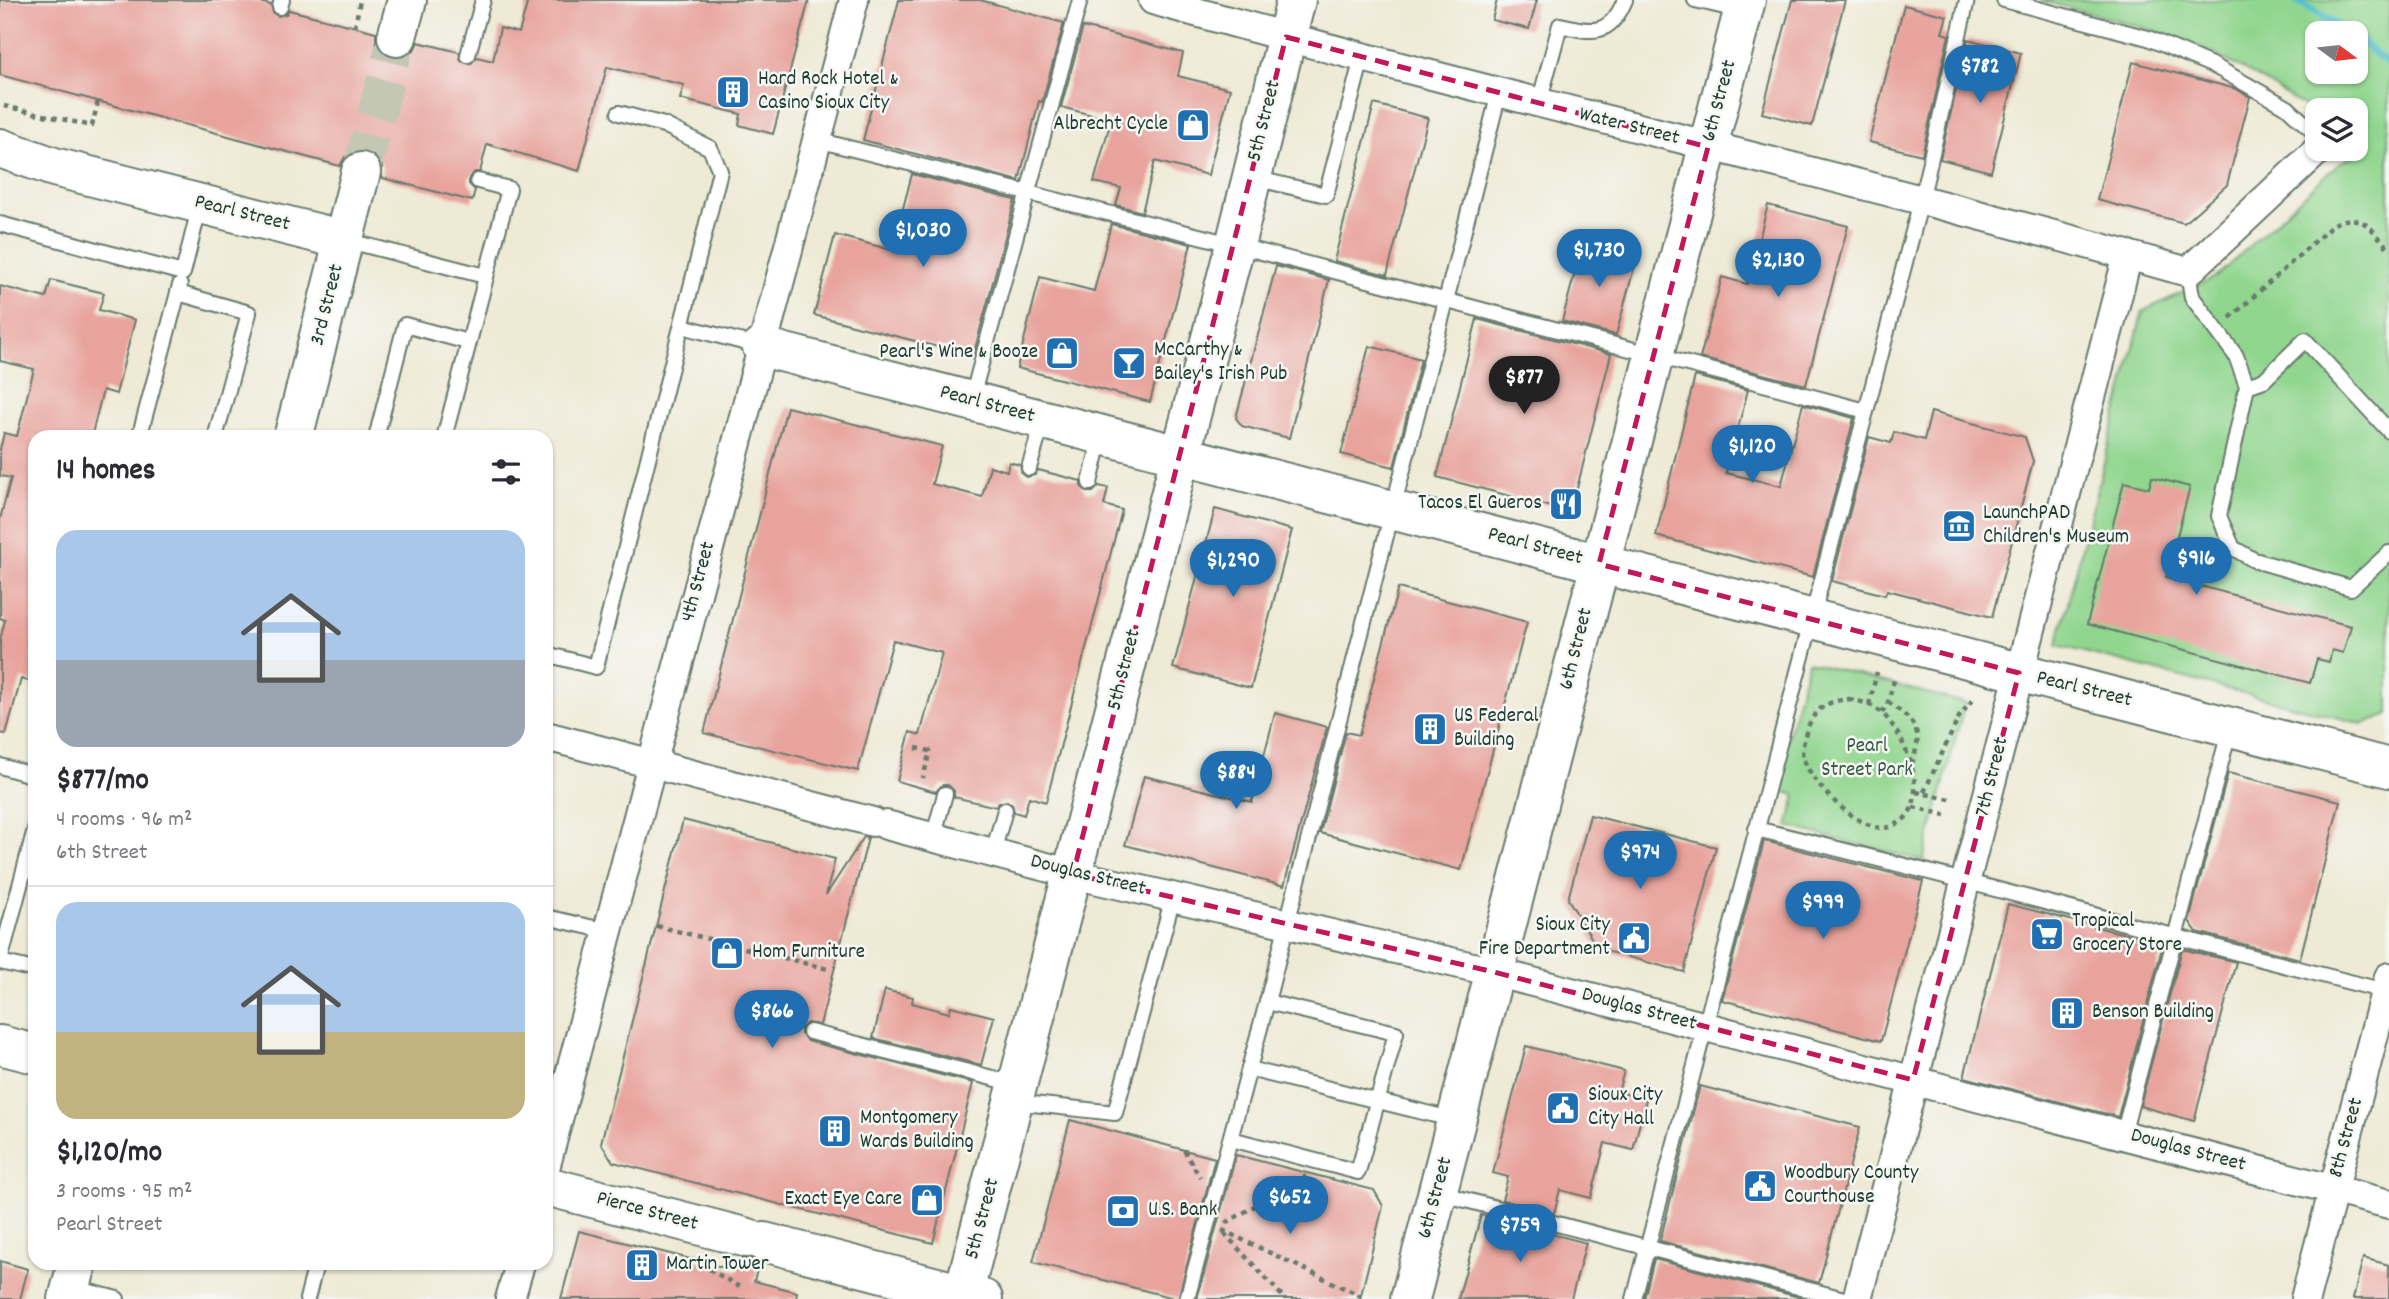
<!DOCTYPE html>
<html lang="en">
<head>
<meta charset="utf-8">
<style>
	body { margin:0; font-family:Dekko,sans-serif; background:#f7f7f7; color:#2b2b33; height:100vh; display:flex; flex-direction:column; font-size:26px; white-space:nowrap }
	* { box-sizing:border-box; margin:0 }
	p { font-size:23px; color:#7c7c81 }
	.icon { flex:none; width:38px; height:38px; fill:none; stroke:currentColor; stroke-width:2; stroke-linecap:round; stroke-linejoin:round }
	.map { position:relative; flex:1; overflow:hidden }
	.details { position:absolute; left:28px; top:430px; width:525px; height:840px; display:flex; flex-direction:column; background:#fff; border-radius:21px; box-shadow:0 2px 5px #0004 }
	.details>* { flex:none }
	.needle { width:46px; rotate:105deg }
	.buttons { position:absolute; left:2305px; top:21px; display:grid; gap:14px }
	.buttons a { display:grid; place-items:center; width:63px; height:63px; border-radius:14px; background:#fff; box-shadow:0 2px 5px #0004; font-size:35px }
	.price { position:absolute; translate:-50% -60px; padding:0 16px; border-radius:24px; background:#1f6fb2; color:#fff; font-size:23px; line-height:46px; filter:drop-shadow(0 2px 4px #0008) }
	.price::after { content:''; position:absolute; left:50%; top:42px; width:21px; height:16px; margin-left:-10px; background:inherit; clip-path:polygon(0 0,100% 0,50% 100%) }
	.price.selected { background:#222; color:#fff }
	ul { padding:0; list-style:none }
	li { display:grid; align-content:center; gap:14px; height:371px; padding:0 28px }
	li+li { border-top:2px solid #e1e1e2 }
	li span { display:grid; place-items:center; height:217px; border-radius:21px; color:#555 }
	li>.icon { margin-inline-start:auto }
	span .icon { width:126px; height:126px; fill:#fffc; stroke-width:1 }
	li b { font-size:30px }
	h2 { display:flex; justify-content:space-between; align-items:center; height:84px; padding:0 28px; font-size:30px }
	.map>svg:first-child { display:block }
	.green { fill:#91d68f; stroke:#588a62; stroke-width:2; fill-rule:evenodd }
	.lines { fill:none; stroke-linecap:round; stroke-linejoin:round }
	.stream { stroke:#56c1d1; stroke-width:7 }
	.building { fill:#e8a39c }
	.secondary-tunnel { stroke:#c5c7b5; stroke-width:38; stroke-dasharray:38 19; stroke-linecap:butt }
	.service-casing { stroke:#677a6c; stroke-width:18 }
	.minor-casing { stroke:#677a6c; stroke-width:32 }
	.secondary-casing { stroke:#677a6c; stroke-width:42 }
	.path { stroke:#677a6c; stroke-width:4.5; stroke-dasharray:5 5; stroke-linecap:butt }
	.service { stroke:#fff; stroke-width:14 }
	.minor { stroke:#fff; stroke-width:28 }
	.secondary { stroke:#fff; stroke-width:38 }
	.marked { fill:none; stroke:#c2185b; stroke-width:5; stroke-dasharray:14 9; stroke-linejoin:round }
	.labels { text-anchor:middle; dominant-baseline:central; stroke-width:5; stroke-linejoin:round; paint-order:stroke }
	.poi-label { font-size:21px; fill:#1f3d34; stroke:#f6f6f2; text-anchor:start }
	.street-label { font-size:21px; fill:#1f3d34; stroke:#f6f6f2 }
	.park-label { font-size:21px; fill:#365c46; stroke:#f6f6f2 }
</style>
</head>
<body>
<div class="map">
<svg width="2389" height="1299" viewBox="0 0 2389 1299">
	<rect width="100%" height="100%" fill="#f6f6f2"/>
	<filter id="ink" filterUnits="userSpaceOnUse"><feTurbulence type="fractalNoise" baseFrequency=".0143" numOctaves="2"/><feDisplacementMap in="SourceGraphic" scale="14" xChannelSelector="R" yChannelSelector="G"/><feConvolveMatrix kernelMatrix="1 2 1 2 8 2 1 2 1" color-interpolation-filters="sRGB"/></filter>
	<filter id="wash" filterUnits="userSpaceOnUse"><feTurbulence type="fractalNoise" baseFrequency=".00686" numOctaves="4" result="noise"/><feDisplacementMap in="SourceGraphic" scale="28" xChannelSelector="R" yChannelSelector="G"/><feGaussianBlur stdDeviation="1.57" result="paint"/><feColorMatrix in="noise" values="0 0 0 0 0 0 0 0 0 0 0 0 0 0 0 0 0 1.4 0 .05"/><feComposite in="paint" operator="in"/></filter>
	<g filter="url(#wash)">
		<rect width="100%" height="100%" fill="#eeead5"/>
		<g class="green">
			<path d="M2039,0H2389V714L2363,724L2057,645L2143,311L2216,277L2339,163L2358,154L2353,149H2356V110H2317V115C2270,84 2218,51 2164,34C2123,20 2080,11 2039,0ZM2317,33H2356V72H2317Z"/>
			<path d="M1808,662L1965,703L1923,861L1788,826L1796,795L1774,789Z"/>
		</g>
		<g class="lines">
			<g class="stream">
				<path d="M2296,0L2351,33"/>
				<path d="M2356,37L2389,65"/>
			</g>
		</g>
		<g id="blocks">
			<g class="building">
				<path d="M0,0H252L271,5L273,13L278,16L286,14L289,10L376,32V43L381,52L391,58H403L413,52L418,42L459,52L461,61L470,64L477,57L493,61L500,28L519,33L528,0H809L773,134L739,125L741,114L680,99L684,85L607,67L579,171L487,144L480,172H475L469,178V184L475,190L472,201L382,178V165L376,156L367,151H354L345,157L340,166L0,75Z"/>
				<path d="M899,0H980L1064,23L1042,102L1039,101L1019,181L863,140Z"/>
				<path d="M1497,0H1537L1529,29L1492,20Z"/>
				<path d="M1792,0H1845L1812,126L1762,113Z"/>
				<path d="M1904,5L1947,16L1942,33L1949,35L1922,155L1869,142Z"/>
				<path d="M1083,27L1183,53L1178,76L1230,89L1208,175L1155,161L1142,212L1116,205L1121,188L1094,182L1111,120L1061,107Z"/>
				<path d="M1968,39L2021,53L1991,172L1940,159Z"/>
				<path d="M2133,62L2236,89L2250,97L2227,185L2184,223L2097,200Z"/>
				<path d="M1374,104L1428,118L1387,275L1334,261Z"/>
				<path d="M912,174L1015,200L973,356L814,315L835,235L892,250Z"/>
				<path d="M1768,205L1848,226L1806,385L1700,358L1722,277L1747,284Z"/>
				<path d="M1111,224L1191,244L1150,402L1017,368L1040,277L1094,291Z"/>
				<path d="M1583,242L1637,257L1616,335L1562,321Z"/>
				<path d="M1276,266L1329,280L1289,438L1242,426L1236,418Z"/>
				<path d="M51,280L104,293L99,310L135,320L116,394L103,390L91,438H35V683L21,679L6,734L0,733V640L5,620L0,618V519L11,478L0,476V449L4,433L17,436L34,369L0,361V286L46,298Z"/>
				<path d="M1477,319L1611,354L1571,512L1437,477Z"/>
				<path d="M1369,346L1421,359L1394,467L1341,454Z"/>
				<path d="M1695,376L1748,390L1726,473L1781,486L1803,404L1854,418L1813,577L1656,536Z"/>
				<path d="M787,407L942,446L932,484L982,497L990,466L1007,471L1009,462L1020,465L1022,474L1027,477L1035,475L1038,470L1081,481V486L1087,492H1093L1099,486L1108,488L1104,505L1122,510L1046,802L1029,797L1024,815L1014,812L1012,804L1007,801L999,803L996,807L954,797V791L948,785H942L936,792L897,781L910,732L920,735L942,653L893,640L858,771L704,733Z"/>
				<path d="M1931,412L2025,437L2033,461L1992,617L1887,590L1885,595L1832,581L1869,437L1891,443L1894,432L1924,440Z"/>
				<path d="M2152,477L2190,487L2166,577L2351,626L2343,653L2332,650L2329,662L2317,659L2310,683L2087,624L2124,482L2149,488Z"/>
				<path d="M1215,509L1292,530L1251,688L1173,668Z"/>
				<path d="M1398,588L1527,622L1461,870L1320,833L1346,732L1359,735Z"/>
				<path d="M1275,713L1327,727L1284,886L1125,845L1144,776L1252,802Z"/>
				<path d="M2228,773L2340,801L2300,959L2197,932L2189,921Z"/>
				<path d="M1590,815L1716,847L1684,972L1598,949L1568,899Z"/>
				<path d="M683,820L835,859L826,895L864,837L868,838L820,1025L807,1023L801,1029V1034L808,1041L973,1083L933,1243L613,1162L601,1143Z"/>
				<path d="M1764,841L1923,881L1881,1041L1722,1000Z"/>
				<path d="M2008,904L2163,944L2118,1117L1964,1077Z"/>
				<path d="M2182,949L2236,962L2194,1121L2140,1106Z"/>
				<path d="M885,990L913,997L912,1003L949,1013L951,1006L994,1017L981,1065L873,1038Z"/>
				<path d="M1526,1046L1624,1071L1618,1092L1646,1099L1633,1150L1605,1143L1591,1198L1560,1190L1554,1213L1502,1200L1508,1177L1493,1173Z"/>
				<path d="M1700,1086L1860,1127L1819,1283L1660,1241Z"/>
				<path d="M1070,1120L1215,1158L1178,1299L1033,1262Z"/>
				<path d="M1236,1155L1374,1190L1383,1206L1360,1299H1197Z"/>
				<path d="M1481,1215L1586,1243L1571,1299H1458Z"/>
				<path d="M579,1231L738,1271L741,1259H751L759,1263L754,1281L797,1292L796,1299H561Z"/>
				<path d="M2363,1258L2389,1265V1299H2353Z"/>
				<path d="M1654,1259L1806,1299H1644Z"/>
				<path d="M0,1261L28,1269L20,1299H0Z"/>
			</g>
		</g>
	</g>
	<g filter="url(#ink)">
		<use href="#blocks" fill-opacity="0" stroke="#677a6c" stroke-width="2"/>
		<g class="lines">
			<path class="secondary-tunnel" d="M361,172L397,37"/>
			<g class="service-casing">
				<g id="service">
					<path d="M1695,0L1742,11"/>
					<path d="M2004,0L2148,38L2216,67L2288,108L2317,135"/>
					<path d="M280,7L282,0"/>
					<path d="M468,55L483,0"/>
					<path d="M1539,103L1560,25C1594,33 1610,36 1625,0"/>
					<path d="M817,140L1235,245L1866,411"/>
					<path d="M1254,178L1326,195L1362,58"/>
					<path d="M0,224L183,273L200,205"/>
					<path d="M345,240L485,276"/>
					<path d="M2188,272L2192,297L2236,356L2247,386L2219,516L2233,548L2254,560L2351,588L2389,553"/>
					<path d="M178,293L249,313L215,438"/>
					<path d="M682,326L762,347"/>
					<path d="M2247,386L2264,380L2305,340L2389,431"/>
					<path d="M971,401L1080,0"/>
					<path d="M139,438L180,285"/>
					<path d="M376,438L405,325L468,342"/>
					<path d="M444,438L509,189L478,181"/>
					<path d="M1029,468L1043,421"/>
					<path d="M1090,483L1101,437"/>
					<path d="M546,654L596,667L720,171L710,148L664,125L619,113"/>
					<path d="M0,766L35,776"/>
					<path d="M1756,829C1967,879 2175,938 2385,991"/>
					<path d="M933,838L945,794"/>
					<path d="M993,852L1005,810"/>
					<path d="M546,917L607,931"/>
					<path d="M0,961L35,829"/>
					<path d="M0,962L35,970"/>
					<path d="M810,1032L1016,1084"/>
					<path d="M1249,1069L1455,1120"/>
					<path d="M1015,1102L1115,1113L1173,897"/>
					<path d="M2123,1135L2230,728"/>
					<path d="M1231,1139L1358,1172L1396,1033L1267,1002"/>
					<path d="M1439,1193L1844,1299"/>
					<path d="M71,1287L117,1299"/>
					<path d="M307,1299L316,1264"/>
					<path d="M1187,1299L1267,1002L1499,93"/>
					<path d="M1634,1299L1921,201L1967,0"/>
				</g>
			</g>
			<g class="minor-casing">
				<g id="minor">
					<path d="M1153,0C1496,97 1845,175 2188,272L2319,149"/>
					<path d="M546,736L873,822"/>
					<path d="M886,825L1073,874L1494,972L2389,1204"/>
					<path d="M546,1165L854,0"/>
					<path d="M510,1299L520,1264"/>
					<path d="M1857,1299L2128,255"/>
					<path d="M2305,1299L2389,977"/>
				</g>
			</g>
			<g class="secondary-casing">
				<g id="secondary">
					<path d="M397,37L407,0"/>
					<path d="M0,148L54,167L344,240"/>
					<path d="M762,347L2389,768"/>
					<path d="M293,438L361,172"/>
					<path d="M0,1045L35,1054"/>
					<path d="M546,1186L748,1238"/>
					<path d="M764,1242L983,1299"/>
					<path d="M68,1299L77,1264"/>
					<path d="M962,1299L1235,245L1296,0"/>
					<path d="M1410,1299L1746,0"/>
				</g>
			</g>
			<g class="path">
				<path d="M355,27L360,0"/>
				<path d="M4,106L92,126L98,101"/>
				<path d="M2230,318L2334,224C2362,210 2372,230 2389,249"/>
				<path d="M1849,699C1861,701 1874,705 1883,714C1907,737 1938,814 1889,827C1861,835 1809,782 1803,757C1801,751 1804,742 1805,736C1812,711 1824,701 1849,699Z"/>
				<path d="M1888,702C1917,723 1924,731 1911,766"/>
				<path d="M1869,705L1877,672"/>
				<path d="M1882,713L1888,702L1895,677"/>
				<path d="M916,748L930,751L923,778"/>
				<path d="M1916,792L1950,799"/>
				<path d="M1924,792L1960,715L1974,699"/>
				<path d="M1913,807L1946,815"/>
				<path d="M657,926L828,969"/>
				<path d="M1184,1150L1200,1177"/>
				<path d="M1226,1223L1306,1176"/>
				<path d="M1222,1230L1361,1296"/>
				<path d="M1224,1233L1285,1299"/>
				<path d="M692,1259L743,1289"/>
			</g>
			<use href="#service" class="service"/>
			<use href="#minor" class="minor"/>
			<use href="#secondary" class="secondary"/>
		</g>
	</g>
	<path class="marked" d="M1286,37L1708,147L1599,564L2019,673L1913,1080L1494,972L1073,874Z"/>
	<defs>
		<g id="building-square" transform="scale(1.75)"><rect x="-9" y="-9" width="18" height="18" rx="4" fill="#1f6fb2" stroke="#f6f6f2"/><path d="M-4-6H4V6H1V3H-1V6H-4ZM-2.5-4.3h1.7v1.8h-1.7ZM.8-4.3h1.7v1.8H.8ZM-2.5-1h1.7V.8h-1.7ZM.8-1h1.7V.8H.8Z" fill="#fff"/></g>
		<g id="shop-square" transform="scale(1.75)"><rect x="-9" y="-9" width="18" height="18" rx="4" fill="#1f6fb2" stroke="#f6f6f2"/><path d="M-5-2.5h2.3a2.7 3.5 0 0 1 5.4 0H5L5.5 6h-11ZM-1.5-2.5h3a1.5 2.3 0 0 0-3 0Z" fill="#fff"/></g>
		<g id="bar-square" transform="scale(1.75)"><rect x="-9" y="-9" width="18" height="18" rx="4" fill="#1f6fb2" stroke="#f6f6f2"/><path d="M-6-5H6L.8 .8V4.5H3.5V6h-7V4.5H-.8V.8Z" fill="#fff"/></g>
		<g id="restaurant-square" transform="scale(1.75)"><rect x="-9" y="-9" width="18" height="18" rx="4" fill="#1f6fb2" stroke="#f6f6f2"/><path d="M-5-6h1v4h1v-4h1v4h1v-4h1v5L-1.5 .5V6h-2V.5L-5-1ZM5-6V6H3V1.5H1.5Q1.5-4 5-6Z" fill="#fff"/></g>
		<g id="museum-square" transform="scale(1.75)"><rect x="-9" y="-9" width="18" height="18" rx="4" fill="#1f6fb2" stroke="#f6f6f2"/><path d="M0-6L6-3V-2H-6V-3ZM-5-1h2V3h-2ZM-1-1h2V3h-2ZM3-1h2V3H3ZM-6 4H6V6H-6Z" fill="#fff"/></g>
		<g id="supermarket-square" transform="scale(1.75)"><rect x="-9" y="-9" width="18" height="18" rx="4" fill="#1f6fb2" stroke="#f6f6f2"/><path d="M-6-5.5h2.5l.6 2H6L4.5 2H-2.5L-4.4-4H-6ZM-1.5 3.2a1.3 1.3 0 1 0 .1 0ZM3 3.2a1.3 1.3 0 1 0 .1 0Z" fill="#fff"/></g>
		<g id="civic-square" transform="scale(1.75)"><rect x="-9" y="-9" width="18" height="18" rx="4" fill="#1f6fb2" stroke="#f6f6f2"/><path d="M-.6-6.5H3V-4.5H.6V-3L4-1V1h2V6H-6V1h2V-1L-.6-3ZM-1.2 2.5V6h2.4V2.5Z" fill="#fff"/></g>
		<g id="bank-square" transform="scale(1.75)"><rect x="-9" y="-9" width="18" height="18" rx="4" fill="#1f6fb2" stroke="#f6f6f2"/><path d="M-6-4H6V4H-6ZM0-2.3a2.3 2.3 0 1 0 0 4.6a2.3 2.3 0 1 0 0-4.6Z" fill="#fff"/></g>
	</defs>
	<g fill-rule="evenodd">
		<use href="#building-square" x="733" y="92"/>
		<use href="#shop-square" x="1193" y="125"/>
		<use href="#shop-square" x="1062" y="353"/>
		<use href="#bar-square" x="1129" y="363"/>
		<use href="#restaurant-square" x="1566" y="504"/>
		<use href="#museum-square" x="1959" y="526"/>
		<use href="#building-square" x="1430" y="729"/>
		<use href="#supermarket-square" x="2047" y="934"/>
		<use href="#civic-square" x="1634" y="938"/>
		<use href="#shop-square" x="727" y="953"/>
		<use href="#building-square" x="2067" y="1013"/>
		<use href="#civic-square" x="1563" y="1108"/>
		<use href="#building-square" x="835" y="1131"/>
		<use href="#civic-square" x="1760" y="1186"/>
		<use href="#shop-square" x="927" y="1200"/>
		<use href="#bank-square" x="1123" y="1211"/>
		<use href="#building-square" x="642" y="1265"/>
	</g>
	<g class="labels">
		<g class="poi-label">
			<text x="758" y="80">Hard Rock Hotel &amp;<tspan x="758" dy="24">Casino Sioux City</tspan></text>
			<text x="1168" y="125" text-anchor="end">Albrecht Cycle</text>
			<text x="1154" y="351">McCarthy &amp;<tspan x="1154" dy="24">Bailey's Irish Pub</tspan></text>
			<text x="1038" y="353" text-anchor="end">Pearl's Wine &amp; Booze</text>
			<text x="1542" y="504" text-anchor="end">Tacos El Gueros</text>
			<text x="1983" y="514">LaunchPAD<tspan x="1983" dy="24">Children's Museum</tspan></text>
			<text x="1454" y="717">US Federal<tspan x="1454" dy="24">Building</tspan></text>
			<text x="2072" y="922">Tropical<tspan x="2072" dy="24">Grocery Store</tspan></text>
			<text x="1610" y="926" text-anchor="end">Sioux City<tspan x="1610" dy="24">Fire Department</tspan></text>
			<text x="752" y="953">Hom Furniture</text>
			<text x="2092" y="1013">Benson Building</text>
			<text x="1588" y="1096">Sioux City<tspan x="1588" dy="24">City Hall</tspan></text>
			<text x="860" y="1119">Montgomery<tspan x="860" dy="24">Wards Building</tspan></text>
			<text x="1784" y="1174">Woodbury County<tspan x="1784" dy="24">Courthouse</tspan></text>
			<text x="902" y="1200" text-anchor="end">Exact Eye Care</text>
			<text x="1148" y="1211">U.S. Bank</text>
			<text x="666" y="1265">Martin Tower</text>
		</g>
		<g class="street-label">
			<text transform="translate(1720 101) rotate(-75)">6th Street</text>
			<text transform="translate(1265 121) rotate(-76)">5th Street</text>
			<text transform="translate(1629 127) rotate(14)">Water Street</text>
			<text transform="translate(242 214) rotate(14)">Pearl Street</text>
			<text transform="translate(328 305) rotate(-76)">3rd Street</text>
			<text transform="translate(987 405) rotate(15)">Pearl Street</text>
			<text transform="translate(1535 547) rotate(15)">Pearl Street</text>
			<text transform="translate(699 582) rotate(-75)">4th Street</text>
			<text transform="translate(1577 649) rotate(-76)">6th Street</text>
			<text transform="translate(1125 670) rotate(-76)">5th Street</text>
			<text transform="translate(2084 690) rotate(14)">Pearl Street</text>
			<text transform="translate(1993 777) rotate(-76)">7th Street</text>
			<text transform="translate(1088 876) rotate(14)">Douglas Street</text>
			<text transform="translate(1639 1010) rotate(15)">Douglas Street</text>
			<text transform="translate(2347 1138) rotate(-75)">8th Street</text>
			<text transform="translate(2188 1151) rotate(15)">Douglas Street</text>
			<text transform="translate(1436 1198) rotate(-75)">6th Street</text>
			<text transform="translate(647 1212) rotate(15)">Pierce Street</text>
			<text transform="translate(983 1219) rotate(-75)">5th Street</text>
		</g>
		<g class="park-label">
			<text x="1867" y="747">Pearl<tspan x="1867" dy="24">Street Park</tspan></text>
		</g>
	</g>
</svg>
<div class="buttons">
<a><svg class="needle" viewBox="-14 -14 28 28"><path d="M0-13l5 13h-10z" fill="#e53935"/><path d="M0 13l5-13h-10z" fill="#7c7c81"/></svg></a>
<a><svg class="icon" aria-label="layers" viewBox="0 0 24 24"><path d="M12 4l9 5-9 5-9-5zM3 14l9 5 9-5"/></svg></a>
</div>
<b class="price" style="left:1980px;top:105px">$782</b>
<b class="price" style="left:923px;top:269px">$1,030</b>
<b class="price" style="left:1599px;top:289px">$1,730</b>
<b class="price" style="left:1778px;top:299px">$2,130</b>
<b class="price selected" style="left:1524px;top:416px">$877</b>
<b class="price" style="left:1752px;top:485px">$1,120</b>
<b class="price" style="left:2196px;top:597px">$916</b>
<b class="price" style="left:1233px;top:599px">$1,290</b>
<b class="price" style="left:1236px;top:811px">$884</b>
<b class="price" style="left:1640px;top:891px">$974</b>
<b class="price" style="left:1823px;top:941px">$999</b>
<b class="price" style="left:772px;top:1050px">$866</b>
<b class="price" style="left:1290px;top:1236px">$652</b>
<b class="price" style="left:1520px;top:1264px">$759</b>
<section class="details">
<h2>14 homes<svg class="icon" aria-label="filters" viewBox="0 0 24 24"><path d="M4 7h16M4 17h16"/><circle cx="9" cy="7" r="2"/><circle cx="15" cy="17" r="2"/></svg></h2>
<ul>
<li><span style="background:linear-gradient(#a9c7e8 60%,#9aa5b1 0)"><svg class="icon" aria-label="home" viewBox="0 0 24 24"><path d="M3 11l9-7 9 7M6 9v11h12V9"/></svg></span><div><b>$877/mo</b><p>4 rooms · 96 m²</p><p>6th Street</p></div></li>
<li><span style="background:linear-gradient(#a9c7e8 60%,#c2b280 0)"><svg class="icon" aria-label="home" viewBox="0 0 24 24"><path d="M3 11l9-7 9 7M6 9v11h12V9"/></svg></span><div><b>$1,120/mo</b><p>3 rooms · 95 m²</p><p>Pearl Street</p></div></li>
</ul>
</section>
</div>
</body>
</html>
